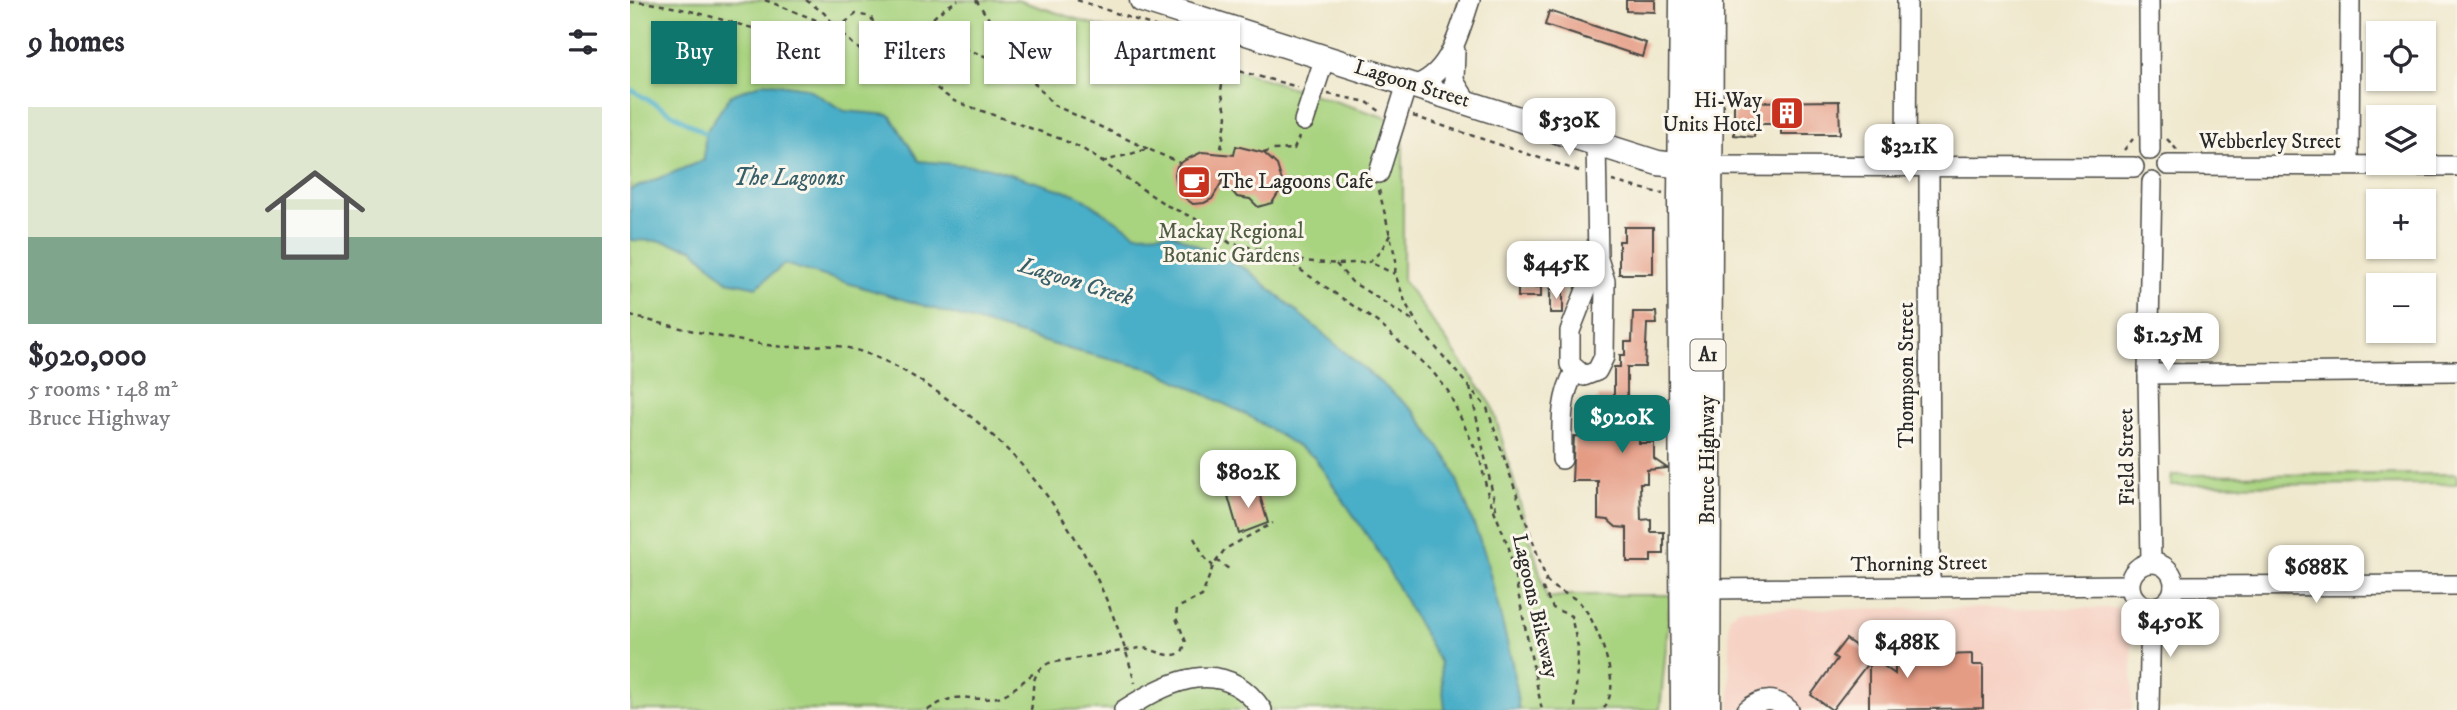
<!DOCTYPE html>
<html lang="en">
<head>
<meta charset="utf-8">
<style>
	body { margin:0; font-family:"IM FELL DW Pica",serif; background:#f7f7f7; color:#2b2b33; height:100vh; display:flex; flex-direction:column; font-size:26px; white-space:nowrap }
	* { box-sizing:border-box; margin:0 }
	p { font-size:23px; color:#7c7c81 }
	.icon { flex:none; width:38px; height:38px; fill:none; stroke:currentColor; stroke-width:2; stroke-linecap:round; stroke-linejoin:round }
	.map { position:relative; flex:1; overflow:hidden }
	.panel { display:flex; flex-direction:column; background:#fff; width:630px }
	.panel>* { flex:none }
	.hud { position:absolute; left:21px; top:21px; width:665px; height:63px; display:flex; gap:14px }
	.controls { position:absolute; left:1736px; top:21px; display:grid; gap:14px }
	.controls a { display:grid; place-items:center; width:70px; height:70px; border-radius:0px; background:#fff; box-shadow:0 2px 5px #0004; font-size:35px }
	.price { position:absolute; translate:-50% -60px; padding:0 16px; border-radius:14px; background:#fff; color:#222; font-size:23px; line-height:46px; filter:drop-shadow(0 2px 4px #0008) }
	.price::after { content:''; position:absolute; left:50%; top:42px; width:21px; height:16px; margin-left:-10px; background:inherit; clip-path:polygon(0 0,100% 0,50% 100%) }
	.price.on { background:#0f766e; color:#fff }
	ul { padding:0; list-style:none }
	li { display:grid; align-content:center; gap:14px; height:371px; padding:0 28px }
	li span { display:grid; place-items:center; height:217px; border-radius:0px; color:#555 }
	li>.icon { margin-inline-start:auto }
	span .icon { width:126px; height:126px; fill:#fffc; stroke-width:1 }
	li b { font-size:30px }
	h2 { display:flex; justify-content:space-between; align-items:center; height:84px; padding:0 28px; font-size:30px }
	.tag { padding:0 24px; border-radius:0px; background:#fff; box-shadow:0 2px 5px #0004; font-size:24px; line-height:63px }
	.tag.on { background:#0f766e; color:#fff }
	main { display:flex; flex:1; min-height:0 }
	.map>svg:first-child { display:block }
	.built { fill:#f6d2c4 }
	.green { fill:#a8d37f; stroke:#6a7f55; stroke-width:2 }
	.water { fill:#48aec7; stroke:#3a6c79; stroke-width:2 }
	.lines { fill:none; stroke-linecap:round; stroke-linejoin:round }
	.stream { stroke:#48aec7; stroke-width:4.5 }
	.building { fill:#e59c85 }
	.minor-casing { stroke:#484743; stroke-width:22 }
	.major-casing { stroke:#484743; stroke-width:27 }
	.highway-casing { stroke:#484743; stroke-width:31 }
	.path { stroke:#484743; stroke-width:2.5; stroke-dasharray:5 5; stroke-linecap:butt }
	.minor { stroke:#fff; stroke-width:19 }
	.major { stroke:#fff; stroke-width:24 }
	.highway { stroke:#fff; stroke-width:28 }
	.labels { text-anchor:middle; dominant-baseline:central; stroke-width:6; stroke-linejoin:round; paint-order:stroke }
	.shield { fill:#fbf7ec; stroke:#696865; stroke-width:2 }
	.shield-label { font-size:19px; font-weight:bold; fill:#2b2b2b }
	.street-label { font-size:21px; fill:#2b2b2b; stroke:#fbf7ec }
	.poi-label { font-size:21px; fill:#2b2b2b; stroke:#fbf7ec; text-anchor:end }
	.park-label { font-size:21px; fill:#505d44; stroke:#fbf7ec }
	.water-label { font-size:23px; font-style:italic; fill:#375f69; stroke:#fbf7ec }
</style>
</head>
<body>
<main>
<section class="panel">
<h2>9 homes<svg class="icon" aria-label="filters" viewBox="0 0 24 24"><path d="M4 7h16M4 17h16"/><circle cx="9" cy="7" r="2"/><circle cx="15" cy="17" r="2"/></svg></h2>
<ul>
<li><span style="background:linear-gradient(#dfe7d0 60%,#7fa58c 0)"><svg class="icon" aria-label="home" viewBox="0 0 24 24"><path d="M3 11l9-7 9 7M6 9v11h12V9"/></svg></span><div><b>$920,000</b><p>5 rooms · 148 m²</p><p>Bruce Highway</p></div></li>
</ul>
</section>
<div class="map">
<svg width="1827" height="710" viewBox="0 0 1827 710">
	<rect width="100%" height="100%" fill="#fbf7ec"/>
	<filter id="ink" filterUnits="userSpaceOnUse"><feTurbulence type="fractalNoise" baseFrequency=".0143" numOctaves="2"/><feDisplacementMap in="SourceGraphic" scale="14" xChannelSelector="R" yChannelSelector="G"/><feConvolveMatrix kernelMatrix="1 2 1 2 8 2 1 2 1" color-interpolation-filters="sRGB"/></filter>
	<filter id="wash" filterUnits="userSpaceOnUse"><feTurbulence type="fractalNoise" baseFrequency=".00686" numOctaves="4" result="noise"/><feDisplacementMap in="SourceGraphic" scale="28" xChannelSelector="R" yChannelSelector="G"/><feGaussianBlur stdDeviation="1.57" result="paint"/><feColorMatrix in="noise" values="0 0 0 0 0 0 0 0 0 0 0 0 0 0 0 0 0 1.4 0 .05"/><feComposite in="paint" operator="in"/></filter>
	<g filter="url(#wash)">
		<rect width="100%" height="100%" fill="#efe8cd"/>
		<path class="built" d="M1494,608L1502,616V710H1100L1099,617L1108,609Z"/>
		<g class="green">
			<path d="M0,0H387L773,123V280L862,405L917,598L941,595H1041L1030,710H0Z"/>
			<path d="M1827,474V484L1541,485L1542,475Z"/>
		</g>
		<path class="water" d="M135,82L176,88L215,111L260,115L289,161L357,167L448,195L506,234L541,233L618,270L785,412L821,464L855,554L882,662L889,710H815L810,663L747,550L684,457L619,416L525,370L442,350L154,264L127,287L97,281L63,249L31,241L0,240V190L74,160L75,133L101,95Z"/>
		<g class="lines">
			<path class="stream" d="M0,89L75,133"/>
		</g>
		<g id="blocks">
			<g class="building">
				<path d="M996,0H1025V12L996,11Z"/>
				<path d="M919,11L1016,43L1012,57L915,25Z"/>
				<path d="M1209,101L1210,134H1151V124H1125L1124,137L1104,135V102Z"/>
				<path d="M606,146L634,153L647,165L652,181L651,189L642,203L628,207L620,199L607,197L593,180L582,199L574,203L563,204L548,193L545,174L547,166L555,160L572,152L604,155Z"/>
				<path d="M994,227H1023V274H989V241H994Z"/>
				<rect x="888" y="287" width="23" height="10"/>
				<rect x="920" y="289" width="13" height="24"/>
				<path d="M1003,312H1026L1027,324H1017L1015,367H997V406H1009V443H1024V459L1037,468L1017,470V483H1010L1011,520L1021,519V532H1034V554H1021V562H997V528L986,527L978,520L968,519V481H942L944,436L968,437V397H984V367H990V355H995V342H1002Z"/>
				<path d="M627,486L638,523L609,534L598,496Z"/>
				<path d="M1216,639L1265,674V656L1292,655V647L1315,646V655L1342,654V665H1353V708L1239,710V662L1202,710L1181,695L1207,659L1203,656Z"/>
			</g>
		</g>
	</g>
	<g filter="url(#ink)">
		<use href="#blocks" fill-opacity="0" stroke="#484743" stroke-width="2"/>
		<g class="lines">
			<g class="minor-casing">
				<g id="minor">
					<path d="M1519,0L1520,150"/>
					<path d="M825,51L824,81L836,100"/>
					<path d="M783,86C820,75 829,32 840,0"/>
					<path d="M674,121L695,57"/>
					<path d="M966,142L968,259L940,331V364L954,376L967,371L974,357L975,281L968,259"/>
					<path d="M1276,164L1277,0"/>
					<path d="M1299,165L1300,586"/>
					<path d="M1538,165L1827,166"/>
					<path d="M1719,165L1720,0"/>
					<path d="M1068,166L1504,167"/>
					<path d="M749,173L777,84"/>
					<path d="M1518,374L1827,371"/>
					<path d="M932,459C932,428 929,400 945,371"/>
					<circle cx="1522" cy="585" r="22"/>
					<path d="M1521,563L1518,374L1522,182"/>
					<path d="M1544,586L1827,585"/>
					<path d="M1078,589L1499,585"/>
					<path d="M494,710C538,681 594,654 632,710"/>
					<path d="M1117,710C1130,698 1146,697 1159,710"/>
					<path d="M1519,710L1521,608"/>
				</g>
			</g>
			<g class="major-casing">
				<path id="major" d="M512,0L1028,163L1053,166"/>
			</g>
			<g class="highway-casing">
				<g id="highway">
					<path d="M1054,0L1052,197L1055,710"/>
					<path d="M1076,710L1079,0"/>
				</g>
			</g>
			<g class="path">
				<path d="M135,0L204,27"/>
				<path d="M176,0L194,13L213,35L230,50L293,78L324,101L431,139L453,149L536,205L568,220L600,243L637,251L656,260L747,322L802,371L818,391L850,459L858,495L879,548L912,710"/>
				<path d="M346,0L394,71L424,105L518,149"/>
				<path d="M447,0L557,37L590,66L594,74L591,90L597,116L590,154"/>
				<path d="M0,2C72,3 141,48 213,35"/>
				<path d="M207,29L226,14L241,17L247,31L234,50"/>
				<path d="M246,34L262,31L326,45L393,71"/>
				<path d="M590,66L668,87"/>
				<path d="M300,84C287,37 285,26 328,0"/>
				<path d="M698,94L737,102L751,112"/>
				<path d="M783,116L949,171"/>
				<path d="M1537,139L1547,150"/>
				<path d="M1494,150L1503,139"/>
				<path d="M634,153L643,150L664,149L669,137"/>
				<path d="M472,162L518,149L550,163"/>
				<path d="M982,181L1033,194"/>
				<path d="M749,190L766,260L765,274L776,304L791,330L857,408L916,579L913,589L923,608L941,616L948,647L945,710"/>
				<path d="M760,235L750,252L739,262L765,274"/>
				<path d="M659,260L709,264L739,262"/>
				<path d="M706,264L722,282L784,321"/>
				<path d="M0,316C48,327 96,340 145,346C167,349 192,343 214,347C247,354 276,371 304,390C409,458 473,563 505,683"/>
				<path d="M840,387L867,514"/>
				<path d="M564,538L575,558L583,566"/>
				<path d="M586,560L599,569"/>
				<path d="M916,580C926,593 941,593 951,604C965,619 984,670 981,690C980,697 977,704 973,710"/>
				<path d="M298,710C333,687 337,704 368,697C382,693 394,680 405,672"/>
				<path d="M401,710C405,690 398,674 419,663L510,648C525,648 538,661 552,652L556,642L546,618L547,608L572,596L583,566L595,549L643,523"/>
			</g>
			<use href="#minor" class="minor"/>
			<use href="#major" class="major"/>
			<use href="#highway" class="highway"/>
		</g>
	</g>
	<defs>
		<g id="building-square" transform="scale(1.75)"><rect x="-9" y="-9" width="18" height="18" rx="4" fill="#c8321e" stroke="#fbf7ec"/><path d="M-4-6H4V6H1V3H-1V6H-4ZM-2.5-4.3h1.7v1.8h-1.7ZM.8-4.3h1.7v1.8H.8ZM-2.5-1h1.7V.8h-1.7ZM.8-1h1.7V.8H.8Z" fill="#fff"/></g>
		<g id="cafe-square" transform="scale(1.75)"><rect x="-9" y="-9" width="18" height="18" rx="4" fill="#c8321e" stroke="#fbf7ec"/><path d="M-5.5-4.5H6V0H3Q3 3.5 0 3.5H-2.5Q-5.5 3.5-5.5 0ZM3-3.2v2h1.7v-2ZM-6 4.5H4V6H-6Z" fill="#fff"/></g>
	</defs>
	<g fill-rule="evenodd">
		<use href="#building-square" x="1157" y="113"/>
		<use href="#cafe-square" x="564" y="182"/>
	</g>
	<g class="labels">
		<rect class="shield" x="1060.5" y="339.5" width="35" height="31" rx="5"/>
		<g class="shield-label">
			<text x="1078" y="355">A1</text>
		</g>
		<g class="street-label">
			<text transform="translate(782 84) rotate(17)">Lagoon Street</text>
			<text x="1640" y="142">Webberley Street</text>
			<text transform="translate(1277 375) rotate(-90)">Thompson Street</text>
			<text transform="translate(1497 457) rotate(-91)">Field Street</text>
			<text transform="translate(1078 460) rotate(-90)">Bruce Highway</text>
			<text transform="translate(1289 564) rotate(-1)">Thorning Street</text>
			<text transform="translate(905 606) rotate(77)">Lagoons Bikeway</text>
		</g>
		<g class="poi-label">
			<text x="1132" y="101">Hi-Way<tspan x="1132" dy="24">Units Hotel</tspan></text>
			<text x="588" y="182" text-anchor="start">The Lagoons Cafe</text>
		</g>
		<g class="park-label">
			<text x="601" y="232">Mackay Regional<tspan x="601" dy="24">Botanic Gardens</tspan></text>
		</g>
		<g class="water-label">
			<text x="159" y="178">The Lagoons</text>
			<text transform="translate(446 282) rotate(17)">Lagoon Creek</text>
		</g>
	</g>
</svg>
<div class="controls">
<a><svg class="icon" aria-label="locate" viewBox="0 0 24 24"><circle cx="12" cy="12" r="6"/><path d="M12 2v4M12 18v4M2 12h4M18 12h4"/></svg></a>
<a><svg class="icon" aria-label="layers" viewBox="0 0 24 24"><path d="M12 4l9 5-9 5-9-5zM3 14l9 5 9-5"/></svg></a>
<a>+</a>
<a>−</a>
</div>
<b class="price" style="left:939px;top:158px">$530K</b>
<b class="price" style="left:1279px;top:184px">$321K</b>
<b class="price" style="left:926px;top:301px">$445K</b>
<b class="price" style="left:1538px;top:373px">$1.25M</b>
<b class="price on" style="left:992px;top:455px">$920K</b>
<b class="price" style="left:618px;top:510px">$802K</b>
<b class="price" style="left:1686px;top:605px">$688K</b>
<b class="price" style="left:1540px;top:659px">$450K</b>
<b class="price" style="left:1277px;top:680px">$488K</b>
<div class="hud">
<a class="tag on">Buy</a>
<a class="tag">Rent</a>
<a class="tag">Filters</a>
<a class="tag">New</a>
<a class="tag">Apartment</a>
</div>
</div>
</main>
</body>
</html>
